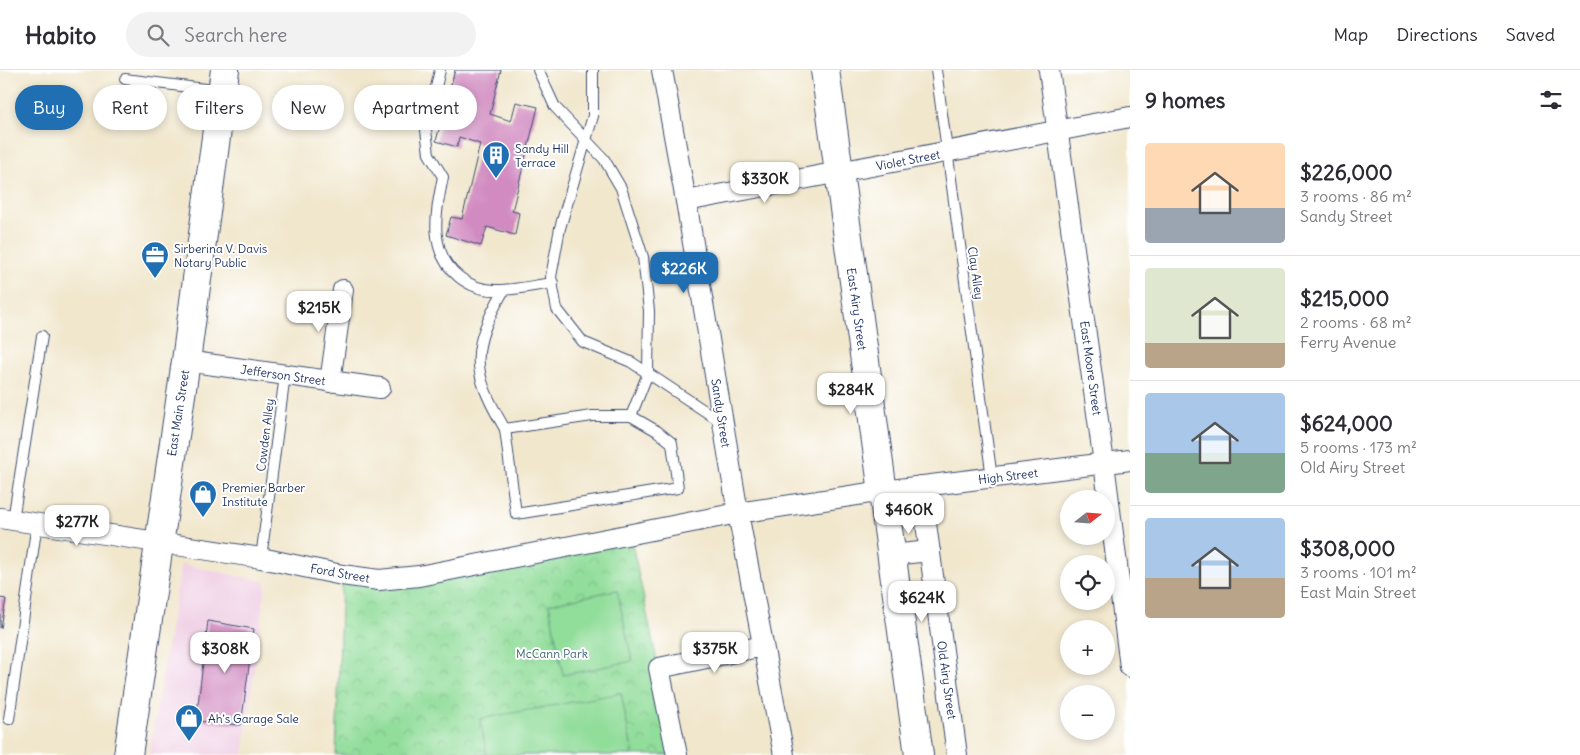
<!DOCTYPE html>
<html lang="en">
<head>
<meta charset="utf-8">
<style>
	body { margin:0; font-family:Delius,sans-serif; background:#f2f2f3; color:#2b2b33; height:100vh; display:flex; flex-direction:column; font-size:19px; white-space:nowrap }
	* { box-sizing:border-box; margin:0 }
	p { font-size:16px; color:#7c7c81 }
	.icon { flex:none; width:28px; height:28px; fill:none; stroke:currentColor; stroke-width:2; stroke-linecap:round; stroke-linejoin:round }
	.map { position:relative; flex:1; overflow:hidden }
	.drawer { display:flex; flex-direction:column; background:#fff; width:450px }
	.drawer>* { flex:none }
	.hud { position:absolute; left:15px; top:15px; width:475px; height:45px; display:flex; gap:10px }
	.needle { width:32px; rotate:73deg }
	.controls { position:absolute; left:1060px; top:420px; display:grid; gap:10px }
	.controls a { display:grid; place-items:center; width:55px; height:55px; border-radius:50%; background:#fff; box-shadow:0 2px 8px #0003; font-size:25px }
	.price { position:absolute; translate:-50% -42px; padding:0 11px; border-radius:10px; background:#fff; color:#222; font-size:16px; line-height:32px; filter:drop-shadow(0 1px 2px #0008) }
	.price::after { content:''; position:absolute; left:50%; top:30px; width:15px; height:11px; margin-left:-8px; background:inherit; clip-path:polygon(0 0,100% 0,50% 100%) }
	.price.current { background:#1f6fb2; color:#fff }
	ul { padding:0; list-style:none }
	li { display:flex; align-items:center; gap:15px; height:125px; padding:0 15px }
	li+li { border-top:1px solid #e1e1e2 }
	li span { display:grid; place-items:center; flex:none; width:140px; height:100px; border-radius:5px; color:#555 }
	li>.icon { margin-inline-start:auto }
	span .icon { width:60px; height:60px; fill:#fffc; stroke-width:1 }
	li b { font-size:21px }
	h2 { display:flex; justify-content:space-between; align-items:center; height:60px; padding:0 15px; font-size:21px }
	.tag { padding:0 18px; border-radius:22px; background:#fff; box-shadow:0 2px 8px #0003; font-size:18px; line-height:45px }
	.tag.current { background:#1f6fb2; color:#fff }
	header { display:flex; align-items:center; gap:30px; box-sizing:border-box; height:70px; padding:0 25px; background:#fff; border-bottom:1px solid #e1e1e2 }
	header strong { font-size:24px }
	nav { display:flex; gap:28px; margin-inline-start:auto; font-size:18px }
	.search { width:350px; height:45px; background:#f2f2f3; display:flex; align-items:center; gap:12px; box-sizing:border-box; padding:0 18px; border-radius:28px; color:#7c7c81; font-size:19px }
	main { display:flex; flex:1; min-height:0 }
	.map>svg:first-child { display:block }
	.built { fill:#f0d0e5 }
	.park { fill:url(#park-crowns); stroke:#56867c }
	.pitch { fill:#91dd9a; stroke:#56867c }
	.building { fill:#d18bc1 }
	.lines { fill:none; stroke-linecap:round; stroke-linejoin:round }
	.lane-casing { stroke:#3b4b6f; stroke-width:12 }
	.street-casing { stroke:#3b4b6f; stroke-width:22 }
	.secondary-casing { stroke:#3b4b6f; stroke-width:30 }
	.primary-casing { stroke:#3b4b6f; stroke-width:30 }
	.lane { stroke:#fff; stroke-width:10 }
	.street { stroke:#fff; stroke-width:20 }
	.secondary { stroke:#fff; stroke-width:28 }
	.primary { stroke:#fff; stroke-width:28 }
	.labels { text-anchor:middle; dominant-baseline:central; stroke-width:4; stroke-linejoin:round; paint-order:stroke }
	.poi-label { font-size:12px; fill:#1b2f5e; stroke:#fff; text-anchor:start }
	.street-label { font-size:12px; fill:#1b2f5e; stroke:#fff }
	.park-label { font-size:12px; fill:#3e6370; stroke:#fff }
</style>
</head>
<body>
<header>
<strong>Habito</strong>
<div class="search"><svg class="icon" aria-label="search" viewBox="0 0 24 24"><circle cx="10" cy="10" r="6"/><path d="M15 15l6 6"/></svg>Search here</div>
<nav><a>Map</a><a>Directions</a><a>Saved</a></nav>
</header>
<main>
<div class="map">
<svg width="1130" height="685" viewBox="0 0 1130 685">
	<defs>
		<pattern id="park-crowns" width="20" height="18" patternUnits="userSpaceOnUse" patternTransform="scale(1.25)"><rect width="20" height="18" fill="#91dd9a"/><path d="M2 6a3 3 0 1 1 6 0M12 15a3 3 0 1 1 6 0" fill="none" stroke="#7cbe87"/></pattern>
	</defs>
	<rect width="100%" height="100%" fill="#fff"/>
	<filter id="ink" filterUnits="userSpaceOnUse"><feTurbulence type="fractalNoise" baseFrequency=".02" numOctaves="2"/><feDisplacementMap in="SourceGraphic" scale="10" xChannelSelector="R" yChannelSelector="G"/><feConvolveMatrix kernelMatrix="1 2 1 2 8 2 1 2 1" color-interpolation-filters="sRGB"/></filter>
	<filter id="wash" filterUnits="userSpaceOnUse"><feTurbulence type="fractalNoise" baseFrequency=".0096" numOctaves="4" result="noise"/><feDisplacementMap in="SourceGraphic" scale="20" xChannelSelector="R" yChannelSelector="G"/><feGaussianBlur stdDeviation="1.12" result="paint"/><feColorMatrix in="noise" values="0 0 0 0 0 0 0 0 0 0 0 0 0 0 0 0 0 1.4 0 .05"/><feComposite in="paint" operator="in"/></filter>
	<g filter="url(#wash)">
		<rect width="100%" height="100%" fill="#f1e7cd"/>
		<path class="built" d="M181,494L266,512L243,685H149Z"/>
		<path class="park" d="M630,464L677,685H336L342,505L379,510Z"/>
		<g class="pitch">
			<path d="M617,520L632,591L563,605L549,534Z"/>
			<path d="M621,623L633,685H487L480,649Z"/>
		</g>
		<g id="blocks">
			<g class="building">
				<path d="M455,0H501L490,44L511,51L516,32L538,37L512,141L519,143L515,165L487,157L481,176L446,165L451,147L462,149L480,74L459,67L457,77L436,71Z"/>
				<path d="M0,528L6,529L1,558H0Z"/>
				<path d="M208,551L254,559L241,655L196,651Z"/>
			</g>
		</g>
	</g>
	<g filter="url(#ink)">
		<use href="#blocks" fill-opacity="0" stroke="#3b4b6f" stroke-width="1"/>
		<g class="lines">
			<g class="lane-casing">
				<g id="lane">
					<path d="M440,0L426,60L429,84L443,107C436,142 427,181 459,207C469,215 482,220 495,220C512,221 535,215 553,213"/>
					<path d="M593,0V46L560,158L551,207L557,239L583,272L631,292L723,353"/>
					<path d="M936,0L992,408"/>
					<path d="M125,9L221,21"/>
					<path d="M504,220C470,279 470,300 505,359L592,346H631L648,303L649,241L643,187L621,118L604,89L555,37L538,0"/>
					<path d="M505,359L516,444L678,418L672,373L657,361L631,346"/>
					<path d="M13,450L42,266"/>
					<path d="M261,488L285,305"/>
					<path d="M9,649L37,453"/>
				</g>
			</g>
			<g class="street-casing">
				<g id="street">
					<path d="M662,0L686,131L738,443L784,685"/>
					<path d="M1049,0L1104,393L1130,597"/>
					<path d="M686,131L1130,47"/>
					<path d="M186,291L380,318"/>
					<path d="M330,312L343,220"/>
					<path d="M921,416L957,685"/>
					<path d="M0,448L261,488L342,505L379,510L419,506L738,443L883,421L1130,390"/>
					<path d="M891,485L930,481"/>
					<path d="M677,685L659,598L763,576"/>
				</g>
			</g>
			<g class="secondary-casing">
				<path id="secondary" d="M825,0L919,685"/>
			</g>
			<g class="primary-casing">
				<path id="primary" d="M128,685L186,291L225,0"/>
			</g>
			<use href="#lane" class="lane"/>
			<use href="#street" class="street"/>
			<use href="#secondary" class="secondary"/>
			<use href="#primary" class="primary"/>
		</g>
	</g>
	<defs>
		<g id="building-pin" transform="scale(1.4375)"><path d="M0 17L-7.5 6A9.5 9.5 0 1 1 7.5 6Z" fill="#1f6fb2" stroke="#fff"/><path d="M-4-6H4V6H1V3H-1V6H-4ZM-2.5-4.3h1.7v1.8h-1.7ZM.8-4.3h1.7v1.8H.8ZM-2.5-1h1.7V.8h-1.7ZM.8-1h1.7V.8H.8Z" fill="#fff"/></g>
		<g id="office-pin" transform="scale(1.4375)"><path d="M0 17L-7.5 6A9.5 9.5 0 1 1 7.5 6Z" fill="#1f6fb2" stroke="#fff"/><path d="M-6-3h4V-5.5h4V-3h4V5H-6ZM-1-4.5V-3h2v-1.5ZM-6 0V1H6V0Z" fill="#fff"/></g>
		<g id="shop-pin" transform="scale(1.4375)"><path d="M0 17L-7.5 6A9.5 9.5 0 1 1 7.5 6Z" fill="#1f6fb2" stroke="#fff"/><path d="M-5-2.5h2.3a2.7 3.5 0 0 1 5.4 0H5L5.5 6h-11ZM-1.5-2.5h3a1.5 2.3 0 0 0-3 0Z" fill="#fff"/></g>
	</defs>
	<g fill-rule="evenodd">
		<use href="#building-pin" x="496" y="85"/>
		<use href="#office-pin" x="155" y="185"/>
		<use href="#shop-pin" x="203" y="424"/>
		<use href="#shop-pin" x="189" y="648"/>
	</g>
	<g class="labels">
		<g class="poi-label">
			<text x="515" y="78">Sandy Hill<tspan x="515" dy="14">Terrace</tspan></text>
			<text x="174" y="178">Sirberina V. Davis<tspan x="174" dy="14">Notary Public</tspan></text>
			<text x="222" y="417">Premier Barber<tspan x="222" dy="14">Institute</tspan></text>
			<text x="208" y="648">Ah's Garage Sale</text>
		</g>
		<g class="street-label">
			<text transform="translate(908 90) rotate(-11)">Violet Street</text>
			<text transform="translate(976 203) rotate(82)">Clay Alley</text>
			<text transform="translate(857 239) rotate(82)">East Airy Street</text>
			<text transform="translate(1091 298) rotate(82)">East Moore Street</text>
			<text transform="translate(283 305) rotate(8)">Jefferson Street</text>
			<text transform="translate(178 343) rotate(-81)">East Main Street</text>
			<text transform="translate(721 343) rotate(81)">Sandy Street</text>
			<text transform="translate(265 365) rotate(-83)">Cowden Alley</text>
			<text transform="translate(1008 406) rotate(-7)">High Street</text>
			<text transform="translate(340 503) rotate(10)">Ford Street</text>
			<text transform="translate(947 610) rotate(82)">Old Airy Street</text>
		</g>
		<g class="park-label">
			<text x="552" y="583">McCann Park</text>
		</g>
	</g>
</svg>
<div class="controls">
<a><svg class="needle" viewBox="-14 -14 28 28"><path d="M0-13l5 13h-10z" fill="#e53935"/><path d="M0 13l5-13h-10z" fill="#7c7c81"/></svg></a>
<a><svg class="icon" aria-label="locate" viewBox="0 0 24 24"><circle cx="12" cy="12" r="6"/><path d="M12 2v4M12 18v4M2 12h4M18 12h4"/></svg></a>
<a>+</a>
<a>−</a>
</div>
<b class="price" style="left:765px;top:134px">$330K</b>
<b class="price current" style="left:684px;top:224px">$226K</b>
<b class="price" style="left:319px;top:263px">$215K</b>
<b class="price" style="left:851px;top:345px">$284K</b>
<b class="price" style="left:909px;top:465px">$460K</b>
<b class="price" style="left:77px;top:477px">$277K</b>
<b class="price" style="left:922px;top:553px">$624K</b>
<b class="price" style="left:225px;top:604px">$308K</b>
<b class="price" style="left:715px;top:604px">$375K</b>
<div class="hud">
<a class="tag current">Buy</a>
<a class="tag">Rent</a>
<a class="tag">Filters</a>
<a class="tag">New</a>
<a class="tag">Apartment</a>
</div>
</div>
<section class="drawer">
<h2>9 homes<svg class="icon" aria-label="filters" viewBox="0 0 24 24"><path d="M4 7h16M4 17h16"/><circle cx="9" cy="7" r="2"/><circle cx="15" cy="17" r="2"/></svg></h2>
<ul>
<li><span style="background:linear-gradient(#ffd9b3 65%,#9aa5b1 0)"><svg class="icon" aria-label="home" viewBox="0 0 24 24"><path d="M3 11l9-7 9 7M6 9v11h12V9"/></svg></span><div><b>$226,000</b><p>3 rooms · 86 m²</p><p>Sandy Street</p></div></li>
<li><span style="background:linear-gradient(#dfe7d0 75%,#b9a48a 0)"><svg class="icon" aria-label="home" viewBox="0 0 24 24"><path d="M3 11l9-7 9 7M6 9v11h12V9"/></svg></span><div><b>$215,000</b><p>2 rooms · 68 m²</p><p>Ferry Avenue</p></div></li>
<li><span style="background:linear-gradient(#a9c7e8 60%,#7fa58c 0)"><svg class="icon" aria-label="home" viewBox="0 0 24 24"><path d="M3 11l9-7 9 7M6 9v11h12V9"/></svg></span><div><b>$624,000</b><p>5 rooms · 173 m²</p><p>Old Airy Street</p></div></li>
<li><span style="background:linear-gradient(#a9c7e8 60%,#b9a48a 0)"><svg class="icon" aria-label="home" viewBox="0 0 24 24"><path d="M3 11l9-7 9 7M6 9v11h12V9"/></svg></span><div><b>$308,000</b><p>3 rooms · 101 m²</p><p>East Main Street</p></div></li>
</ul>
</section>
</main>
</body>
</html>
